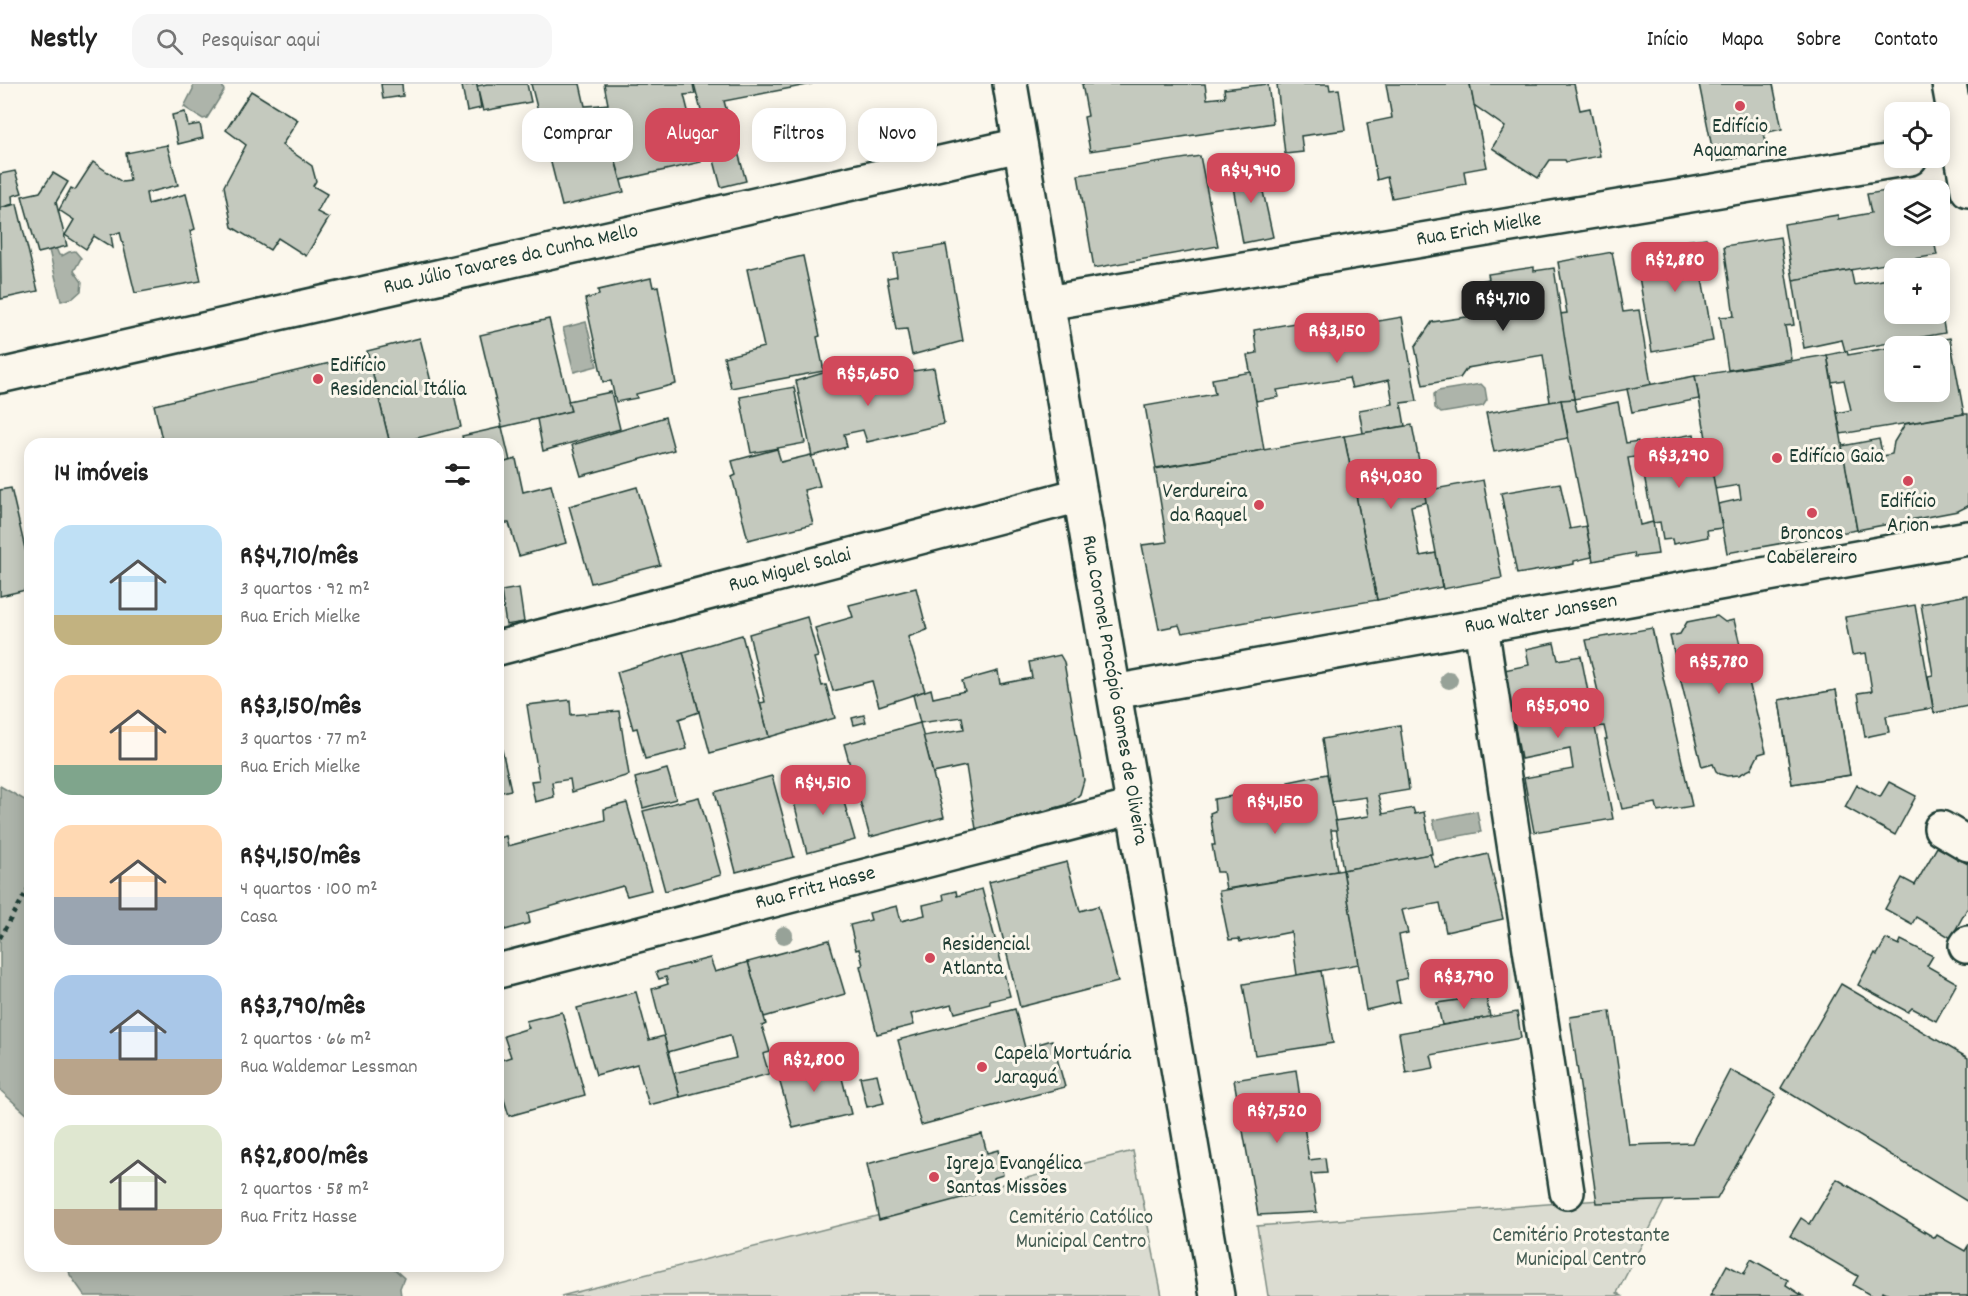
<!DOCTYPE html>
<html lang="pt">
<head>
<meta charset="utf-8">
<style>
	body { margin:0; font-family:Dekko,sans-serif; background:#f6f6f6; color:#222; height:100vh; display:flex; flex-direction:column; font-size:22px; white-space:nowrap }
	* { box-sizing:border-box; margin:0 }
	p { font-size:20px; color:#767676 }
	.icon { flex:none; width:33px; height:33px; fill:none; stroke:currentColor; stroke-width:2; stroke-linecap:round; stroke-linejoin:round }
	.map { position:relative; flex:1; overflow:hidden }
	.drawer { position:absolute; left:24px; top:354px; width:480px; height:834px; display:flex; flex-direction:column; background:#fff; border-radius:18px; box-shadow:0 3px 15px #0003 }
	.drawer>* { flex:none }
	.banner { position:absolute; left:522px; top:24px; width:570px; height:54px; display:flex; gap:12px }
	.fabs { position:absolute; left:1884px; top:18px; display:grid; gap:12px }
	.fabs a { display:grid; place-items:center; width:66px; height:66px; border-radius:12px; background:#fff; box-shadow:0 3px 15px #0003; font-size:30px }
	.price { position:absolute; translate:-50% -51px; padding:0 14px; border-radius:12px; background:#d1495b; color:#fff; font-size:20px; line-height:39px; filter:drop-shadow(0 2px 3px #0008) }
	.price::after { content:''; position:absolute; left:50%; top:36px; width:18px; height:14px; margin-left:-9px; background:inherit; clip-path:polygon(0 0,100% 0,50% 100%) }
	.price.on { background:#222; color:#fff }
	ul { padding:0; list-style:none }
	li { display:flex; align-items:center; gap:18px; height:150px; padding:0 30px }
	li span { display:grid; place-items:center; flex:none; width:168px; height:120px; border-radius:18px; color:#555 }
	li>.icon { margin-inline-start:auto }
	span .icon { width:72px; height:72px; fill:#fffc; stroke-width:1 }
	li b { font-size:26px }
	h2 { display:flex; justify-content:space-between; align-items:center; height:72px; padding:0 30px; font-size:26px }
	.tag { padding:0 21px; border-radius:18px; background:#fff; box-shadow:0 3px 15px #0003; font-size:21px; line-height:54px }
	.tag.on { background:#d1495b; color:#fff }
	header { display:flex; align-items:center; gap:36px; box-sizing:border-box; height:84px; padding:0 30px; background:#fff; border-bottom:2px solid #e0e0e0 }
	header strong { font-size:28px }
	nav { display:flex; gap:33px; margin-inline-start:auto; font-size:21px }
	.search { width:420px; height:54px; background:#f6f6f6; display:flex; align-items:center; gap:15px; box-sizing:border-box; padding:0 21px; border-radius:18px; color:#767676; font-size:22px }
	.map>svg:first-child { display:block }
	.green { fill:#dbdcd1; stroke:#7d8c82; stroke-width:1.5 }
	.water { fill:#adb4aa; stroke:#74847b; stroke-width:1.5 }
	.building { fill:#c4c9be; stroke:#1f3d34; stroke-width:1.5 }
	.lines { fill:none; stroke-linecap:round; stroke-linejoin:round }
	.minor-casing { stroke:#1f3d34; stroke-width:38 }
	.major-casing { stroke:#1f3d34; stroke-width:38 }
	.path { stroke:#1f3d34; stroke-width:4; stroke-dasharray:4.5 4.5; stroke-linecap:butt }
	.minor { stroke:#fbf7ec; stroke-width:33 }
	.major { stroke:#fbf7ec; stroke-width:33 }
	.tree { fill:#97a298 }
	.poi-dot { fill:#d1495b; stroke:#fbf7ec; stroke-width:2 }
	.labels { text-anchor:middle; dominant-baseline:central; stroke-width:6; stroke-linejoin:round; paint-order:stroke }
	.poi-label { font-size:21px; fill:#1f3d34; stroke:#fbf7ec; text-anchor:start }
	.street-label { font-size:21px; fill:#1f3d34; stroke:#fbf7ec }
	.park-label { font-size:21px; fill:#455d53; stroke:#fbf7ec }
</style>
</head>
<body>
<header>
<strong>Nestly</strong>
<div class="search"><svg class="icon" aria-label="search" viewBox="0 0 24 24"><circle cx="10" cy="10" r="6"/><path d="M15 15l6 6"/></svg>Pesquisar aqui</div>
<nav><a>Início</a><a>Mapa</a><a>Sobre</a><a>Contato</a></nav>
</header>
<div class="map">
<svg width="1968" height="1212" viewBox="0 0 1968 1212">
	<rect width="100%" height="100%" fill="#fbf7ec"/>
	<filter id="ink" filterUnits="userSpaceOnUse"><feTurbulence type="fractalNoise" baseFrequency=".0167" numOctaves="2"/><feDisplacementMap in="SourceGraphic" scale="12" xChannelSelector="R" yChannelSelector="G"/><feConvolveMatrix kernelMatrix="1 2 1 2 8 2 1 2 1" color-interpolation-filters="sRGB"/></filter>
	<g filter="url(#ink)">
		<g class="green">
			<path d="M1133,1067L1162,1212H561Z"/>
			<path d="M1667,1111L1617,1209L1622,1212H1268L1257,1142Z"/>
		</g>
		<g class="water">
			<path d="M193,0H222L224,7L207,34L203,35L184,23L193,5Z"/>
			<path d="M56,164L59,171L62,172L69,168L75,167L81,174L74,187L82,198L81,207L73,214L61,217L49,166Z"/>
			<path d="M586,238L597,282L574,288L563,244Z"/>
			<path d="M1481,300L1485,304L1487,316L1483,322L1441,329L1435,324L1434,310L1438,307Z"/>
			<path d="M0,702L30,719V1033L0,1006Z"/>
			<path d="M1477,727L1481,748L1438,756L1433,736Z"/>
			<path d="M68,1182H391L404,1194L400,1204L401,1212H85L70,1191Z"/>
		</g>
		<g class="building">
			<path d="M381,0H402L403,12L383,15Z"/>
			<path d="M477,0L481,24L467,27L462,2Z"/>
			<path d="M487,0H527L531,18L483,27L477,2Z"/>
			<path d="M531,0H580L585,22L600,21L624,108L562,122Z"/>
			<path d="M604,0H693L695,10L684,11L701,78L621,96L600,21L608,20Z"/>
			<path d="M694,0H812L724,17L746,97L721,103Z"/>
			<path d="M1082,0H1205L1207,15L1225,13L1224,5L1268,0L1273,39L1090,67L1084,33L1088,32Z"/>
			<path d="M1277,0H1329L1330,6L1339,5L1345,46L1301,52L1303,68L1285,70Z"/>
			<path d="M1386,0H1470L1487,83L1464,87L1466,100L1392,114L1387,93L1377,96L1367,39L1392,34Z"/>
			<path d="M1470,0H1574L1580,26L1590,24L1600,72L1566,78L1565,76H1550L1538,94L1492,64L1505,43L1474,21Z"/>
			<path d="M1699,0H1773L1782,45L1764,49L1768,68L1715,78Z"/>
			<path d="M251,7L298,36L282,61L312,82L316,97L313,102L327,110L317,128L329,134L306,172L278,154L270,166L232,143L224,102L246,61L226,46Z"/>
			<path d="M185,28L188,42L200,40L203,54L178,60L172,31Z"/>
			<path d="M167,61L178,101L146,109L148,120L186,110L195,145L190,147L201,197L135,209L120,148L111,151L113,164L94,152L86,165L65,151L74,136L59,126L71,104L75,106L93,78L122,98L130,97L126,69Z"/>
			<path d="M1200,72L1218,162L1094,184L1078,91Z"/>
			<path d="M1257,80L1273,153L1243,159L1230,86Z"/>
			<path d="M15,87L22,109L12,112L13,120L0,124V90Z"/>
			<path d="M53,89L68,98L56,118L67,162L38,169L22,112L40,108Z"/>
			<path d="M1924,101L1925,106H1894V152H1933L1937,171L1793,196L1784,140L1838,131V135L1871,129L1867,110Z"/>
			<path d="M17,120L38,207L1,215L0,124Z"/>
			<path d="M1780,153L1794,241L1785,242L1791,275L1728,286L1720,233L1734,232L1724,162Z"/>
			<path d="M1706,154L1713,192L1702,194L1713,257L1652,268L1634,164Z"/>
			<path d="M946,161L963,257L912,271L907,245L896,246L887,194L897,192L894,170Z"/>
			<path d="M1612,168L1623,228L1639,226L1651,301L1574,315L1560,230L1567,229L1558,178Z"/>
			<path d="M803,172L820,252L817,253L824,287L731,304L724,273L764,263L747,185Z"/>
			<path d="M1534,183V187L1554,184L1574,315L1550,318L1543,271L1467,284L1460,294L1423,301L1415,263L1432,238L1480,231L1476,198L1489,195L1488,190Z"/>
			<path d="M1851,186L1854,201L1894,194V230H1940V221L1945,249L1845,267L1842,256L1804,264L1793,196Z"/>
			<path d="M651,194L653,203L658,202L676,300L636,310L637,314L616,318L611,297L603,298L585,215L599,211L598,206Z"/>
			<path d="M1402,233L1417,317L1401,319L1405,342L1363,349L1359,326L1393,320L1389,296L1352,304L1349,294L1277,306L1279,313L1256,317L1247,271L1257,269L1254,246L1306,237L1311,258L1344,253L1343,243Z"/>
			<path d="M549,235L571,327L502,343L480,251Z"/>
			<path d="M420,254L434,310L453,305L461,343L405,357V360H390L367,267Z"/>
			<path d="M1950,254L1964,330L1841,350L1837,329L1851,326L1844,296L1832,298L1827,271L1847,267L1848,271L1894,263V308H1940V262H1898Z"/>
			<path d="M368,270L390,360H163L154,321Z"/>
			<path d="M1827,271L1857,446L1727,469L1718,420L1741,415L1739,401L1715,405L1695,292Z"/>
			<path d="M934,284L944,340L867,358L863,346L844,350L847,363L812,372L796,297L830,287L835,304L857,299L856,295Z"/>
			<path d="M1251,288L1264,366L1156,384L1145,322L1215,310L1212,295Z"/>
			<path d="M1695,292L1699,315L1632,328L1627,305Z"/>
			<path d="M794,303L805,359L751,369L740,313Z"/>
			<path d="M611,308L620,345L543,367L537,335L571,327L568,317Z"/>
			<path d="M1574,315L1577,327L1618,318L1626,359L1638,357L1641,372L1628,374L1640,441L1653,438L1658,470L1635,473L1634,469L1593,477L1561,316Z"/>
			<path d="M1561,316L1568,354L1494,368L1486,329Z"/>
			<path d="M1964,330H1968V422L1958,427L1857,446L1842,362L1879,355L1883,372L1892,370L1894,358L1905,340Z"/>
			<path d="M665,333L674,366L581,392L572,361Z"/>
			<path d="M1412,341L1427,418L1411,422L1420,472L1436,469L1442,503L1377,516L1344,352Z"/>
			<path d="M502,343L510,377L498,380V360H464L462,352Z"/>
			<path d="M1694,350L1701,388L1712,386L1722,444L1707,446L1708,453L1673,460L1672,455L1663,456L1660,438L1653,439L1638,360Z"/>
			<path d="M1344,352L1377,516L1182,549L1179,541L1159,545L1142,461L1167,458L1155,385Z"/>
			<path d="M777,365L781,378L811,371L820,402L804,406L813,440L748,456L732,393L736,391L732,377Z"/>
			<path d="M516,375L523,408L551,401L566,459L519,472L509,439H498V380Z"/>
			<path d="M1483,396L1502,494L1443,505L1424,407Z"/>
			<path d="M1560,399L1570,445L1586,442L1592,473L1574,477V480L1517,490L1501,409Z"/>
			<path d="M637,403L660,481L591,499L569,422Z"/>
			<path d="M11,404L30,486V505L0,512V406Z"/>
			<path d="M519,504L524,538L506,541L501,507Z"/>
			<path d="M916,504L927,546L908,553L925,607L879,622L872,597L833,607L815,544L853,533L849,521Z"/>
			<path d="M1968,511V622L1934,629L1928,592L1933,591L1921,520Z"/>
			<path d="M1915,521L1933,624L1886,632L1889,648L1865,653L1858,609L1872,607L1866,569L1852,571L1845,533Z"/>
			<path d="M1717,532L1725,538L1734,536L1766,668L1759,670L1751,685L1739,691L1727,692L1720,690L1716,687L1713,680L1702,683L1670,552L1680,550L1687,538Z"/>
			<path d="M807,533L818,573L814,574L822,602L826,601L835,634L769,653L760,619L765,618L749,550Z"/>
			<path d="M1652,544L1692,722L1658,728L1656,719L1622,725L1605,655H1607L1604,642L1594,643L1591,627L1602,625L1586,556Z"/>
			<path d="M742,551L769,653L710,669L683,568Z"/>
			<path d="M1554,559L1558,576L1581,572L1613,735L1534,748L1524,694L1573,685L1570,665L1521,675L1504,586L1529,581L1526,565Z"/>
			<path d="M683,568L699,628L679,635L687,665L645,675L637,644L633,645L617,588Z"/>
			<path d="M1060,571L1064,578L1084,696L1080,710L1074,716L1066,721L976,745L966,682L933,689L923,652L964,645L962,633L920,639L913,611L931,605L933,614L965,607L962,597L998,587L1000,600L1032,594L1029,578Z"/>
			<path d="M1836,606L1850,691L1792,700L1779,616Z"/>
			<path d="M1836,606L1850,691L1792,700L1779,616Z"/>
			<path d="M570,616L571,631L619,627L629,691L572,708L570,695L552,698L554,713L535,718L531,697L539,696L527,621Z"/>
			<path d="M864,631L866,638L854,641L852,634Z"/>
			<path d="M920,639L944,733L870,753L844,660Z"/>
			<path d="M1400,641L1409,706L1378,711L1383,730L1413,724L1415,730L1424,728L1432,770L1343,786L1335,737L1369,732L1366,713L1332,718L1322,655Z"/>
			<path d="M498,648L511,706L498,709Z"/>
			<path d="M667,685L676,715L643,724L635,694Z"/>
			<path d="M1327,690L1337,746H1331L1337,787L1226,805L1223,788H1217L1212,761H1215L1210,729L1215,727L1214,715L1267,706L1270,718L1292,715L1288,698Z"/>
			<path d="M772,692L794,773L736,788L715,708Z"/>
			<path d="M837,694L855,756L807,769L791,707Z"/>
			<path d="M1889,698L1916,712L1895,751L1845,723L1857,701L1880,713Z"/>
			<path d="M699,713L721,791L665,807L643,727Z"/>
			<path d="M627,719L651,806L627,812L623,802L528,829L530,839L505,846L498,819V754L506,752L508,762L605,736L604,725Z"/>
			<path d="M1937,763L1968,780V823L1951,854L1916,833L1912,840L1885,825L1902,794L1915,801Z"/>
			<path d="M1430,770L1435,783L1488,770L1503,835L1446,848L1440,819L1402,826L1408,849L1399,851L1407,894L1396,897L1400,918L1366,926L1343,786Z"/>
			<path d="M1067,778L1080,827L1098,822L1118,898L1020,923L989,798Z"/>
			<path d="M1343,786L1359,880L1297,891L1291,848L1240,858L1239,855L1229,856L1219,807Z"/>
			<path d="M982,805L1010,912L990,917V920L955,929L952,920L911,930L914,941L877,950L860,882L863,881L859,865L856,866L850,841L871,836L869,829L897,822L901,837L925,831L923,821L944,816L943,810L956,807L957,812Z"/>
			<path d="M1886,855L1899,861L1901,856L1933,872L1927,882L1957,899L1936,937L1912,924L1908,928L1858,901L1875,869L1877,871Z"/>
			<path d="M829,856L845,910L764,933L748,878Z"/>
			<path d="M710,874L715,888L748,878L766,940L762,942L770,968L763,970L769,990L680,1013L674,989L736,974L730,951L668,968L652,905L668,900L666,893L659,895L656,888Z"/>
			<path d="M1321,887L1333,959L1255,971L1243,900Z"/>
			<path d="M1841,900L1968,974V1118L1781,1004Z"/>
			<path d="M636,908L649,956L664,952L680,1013L649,1021L637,980L596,991L577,924Z"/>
			<path d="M1486,912L1490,933L1442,941L1437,919Z"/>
			<path d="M1015,925L1025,964L1052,956L1065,1003L921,1041L898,956Z"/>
			<path d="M1610,927L1629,1061L1692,1059L1730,986L1776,1011L1717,1115L1597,1119L1570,933Z"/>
			<path d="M562,928L585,1011L509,1032L498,996V977L511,973L504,952L529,944L526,937Z"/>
			<path d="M1517,928L1521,954L1431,971L1434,984L1406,989L1399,949Z"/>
			<path d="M837,974L851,1030L793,1044L777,988Z"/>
			<path d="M1296,986L1309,1076L1325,1074L1327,1089L1311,1090L1317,1128L1258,1131L1234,996Z"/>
			<path d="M877,990L884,1019L867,1023L860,993Z"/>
			<path d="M982,1050L987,1069L998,1066L1003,1091L993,1094L995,1105L879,1136L867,1080Z"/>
			<path d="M1837,1095L1935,1154L1937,1151L1965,1167L1968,1162V1212H1893L1883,1207L1880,1212H1872L1853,1201L1858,1192L1790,1152L1801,1134L1810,1140Z"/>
			<path d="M1751,1175L1788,1196L1786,1201L1803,1212H1710L1727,1181L1744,1190Z"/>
		</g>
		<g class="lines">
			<g class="minor-casing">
				<g id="minor">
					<path d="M1949,0L1968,106"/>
					<path id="s1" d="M1047,219L1910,74"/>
					<path id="s2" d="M0,292L1020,61"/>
					<path d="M1481,542L1567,1108"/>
					<path id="s3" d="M498,564L1080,411"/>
					<path id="s4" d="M1114,608L1968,454"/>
					<path d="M1941,744L1968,760"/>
					<path d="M1966,862L1968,859"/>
					<path id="s5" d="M498,887L1133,723"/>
				</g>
			</g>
			<g class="major-casing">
				<g id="major">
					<path id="s6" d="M1010,0L1217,1212"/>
				</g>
			</g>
			<path class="path" d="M0,854L30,801"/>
			<use href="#minor" class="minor"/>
			<use href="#major" class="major"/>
		</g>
		<g class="tree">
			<circle cx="1449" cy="596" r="9"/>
			<circle cx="784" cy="851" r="9"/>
		</g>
	</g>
	<g class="poi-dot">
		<circle cx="1740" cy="22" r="6"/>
		<circle cx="318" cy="295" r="6"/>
		<circle cx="1777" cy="374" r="6"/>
		<circle cx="1908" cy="397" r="6"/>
		<circle cx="1259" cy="421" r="6"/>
		<circle cx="1812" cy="429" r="6"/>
		<circle cx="930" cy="874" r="6"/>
		<circle cx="982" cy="983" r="6"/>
		<circle cx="934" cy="1093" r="6"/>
	</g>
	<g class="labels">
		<g class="poi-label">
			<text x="1740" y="44" text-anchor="middle">Edifício<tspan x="1740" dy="24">Aquamarine</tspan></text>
			<text x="330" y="283">Edifício<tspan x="330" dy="24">Residencial Itália</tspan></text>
			<text x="1789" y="374">Edifício Gaia</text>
			<text x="1247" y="409" text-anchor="end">Verdureira<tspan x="1247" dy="24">da Raquel</tspan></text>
			<text x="1908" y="419" text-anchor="middle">Edifício<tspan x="1908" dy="24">Arion</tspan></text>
			<text x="1812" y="451" text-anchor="middle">Broncos<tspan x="1812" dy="24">Cabelereiro</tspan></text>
			<text x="942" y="862">Residencial<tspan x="942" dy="24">Atlanta</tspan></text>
			<text x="994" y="971">Capela Mortuária<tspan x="994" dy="24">Jaraguá</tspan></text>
			<text x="946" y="1081">Igreja Evangélica<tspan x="946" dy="24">Santas Missões</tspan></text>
		</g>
		<g class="street-label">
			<text stroke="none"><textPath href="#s1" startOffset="438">Rua Erich Mielke</textPath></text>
			<text stroke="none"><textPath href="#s2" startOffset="524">Rua Júlio Tavares da Cunha Mello</textPath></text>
			<text stroke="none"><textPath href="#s3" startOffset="302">Rua Miguel Salai</textPath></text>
			<text stroke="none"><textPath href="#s4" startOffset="434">Rua Walter Janssen</textPath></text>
			<text stroke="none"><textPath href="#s6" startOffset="615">Rua Coronel Procópio Gomes de Oliveira</textPath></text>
			<text stroke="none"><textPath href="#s5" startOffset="328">Rua Fritz Hasse</textPath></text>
		</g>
		<g class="park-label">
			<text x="1081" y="1135">Cemitério Católico<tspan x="1081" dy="24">Municipal Centro</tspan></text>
			<text x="1581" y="1153">Cemitério Protestante<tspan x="1581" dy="24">Municipal Centro</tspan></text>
		</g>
	</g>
</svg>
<div class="fabs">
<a><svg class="icon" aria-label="locate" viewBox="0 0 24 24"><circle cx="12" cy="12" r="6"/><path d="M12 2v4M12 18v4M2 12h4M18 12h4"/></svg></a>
<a><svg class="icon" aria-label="layers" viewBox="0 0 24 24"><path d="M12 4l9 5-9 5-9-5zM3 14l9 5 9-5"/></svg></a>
<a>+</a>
<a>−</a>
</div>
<b class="price" style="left:1251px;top:120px">R$4,940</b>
<b class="price" style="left:1675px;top:209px">R$2,880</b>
<b class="price on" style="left:1503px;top:248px">R$4,710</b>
<b class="price" style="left:1337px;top:280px">R$3,150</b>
<b class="price" style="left:868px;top:323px">R$5,650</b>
<b class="price" style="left:1679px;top:405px">R$3,290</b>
<b class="price" style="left:1391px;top:426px">R$4,030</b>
<b class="price" style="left:1719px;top:611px">R$5,780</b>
<b class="price" style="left:1558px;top:655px">R$5,090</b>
<b class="price" style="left:823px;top:732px">R$4,510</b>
<b class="price" style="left:1275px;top:751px">R$4,150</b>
<b class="price" style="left:1464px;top:926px">R$3,790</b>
<b class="price" style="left:814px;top:1009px">R$2,800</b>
<b class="price" style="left:1277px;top:1060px">R$7,520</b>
<div class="banner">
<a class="tag">Comprar</a>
<a class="tag on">Alugar</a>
<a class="tag">Filtros</a>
<a class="tag">Novo</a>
</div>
<section class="drawer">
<h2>14 imóveis<svg class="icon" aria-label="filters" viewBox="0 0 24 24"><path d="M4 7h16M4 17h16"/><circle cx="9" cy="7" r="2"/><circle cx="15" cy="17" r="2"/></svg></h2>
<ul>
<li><span style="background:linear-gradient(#bfe0f5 75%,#c2b280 0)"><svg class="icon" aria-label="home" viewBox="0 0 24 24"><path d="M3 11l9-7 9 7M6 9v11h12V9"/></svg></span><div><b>R$4,710/mês</b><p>3 quartos · 92 m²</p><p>Rua Erich Mielke</p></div></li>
<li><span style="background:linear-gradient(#ffd9b3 75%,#7fa58c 0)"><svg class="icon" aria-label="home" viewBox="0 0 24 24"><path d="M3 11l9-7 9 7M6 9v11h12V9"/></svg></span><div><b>R$3,150/mês</b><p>3 quartos · 77 m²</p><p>Rua Erich Mielke</p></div></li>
<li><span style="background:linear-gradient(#ffd9b3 60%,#9aa5b1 0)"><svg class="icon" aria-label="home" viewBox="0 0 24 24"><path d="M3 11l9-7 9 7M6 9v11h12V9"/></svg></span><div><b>R$4,150/mês</b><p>4 quartos · 100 m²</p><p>Casa</p></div></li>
<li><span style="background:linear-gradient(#a9c7e8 70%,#b9a48a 0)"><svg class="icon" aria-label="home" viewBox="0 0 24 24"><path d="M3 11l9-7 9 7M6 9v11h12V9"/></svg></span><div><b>R$3,790/mês</b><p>2 quartos · 66 m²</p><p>Rua Waldemar Lessman</p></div></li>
<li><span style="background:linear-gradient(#dfe7d0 70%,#b9a48a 0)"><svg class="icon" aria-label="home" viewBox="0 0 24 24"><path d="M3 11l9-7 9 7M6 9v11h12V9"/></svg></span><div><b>R$2,800/mês</b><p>2 quartos · 58 m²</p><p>Rua Fritz Hasse</p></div></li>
</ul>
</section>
</div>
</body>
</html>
